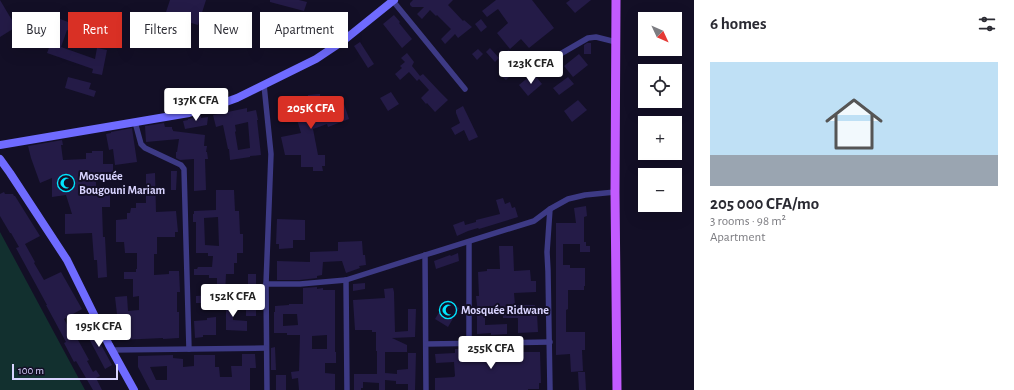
<!DOCTYPE html>
<html lang="en">
<head>
<meta charset="utf-8">
<style>
	body { margin:0; font-family:"Alegreya Sans",sans-serif; background:#f7f7f7; color:#2b2b33; height:100vh; display:flex; flex-direction:column; font-size:15px; white-space:nowrap }
	* { box-sizing:border-box; margin:0 }
	p { font-size:13px; color:#7c7c81 }
	.icon { flex:none; width:22px; height:22px; fill:none; stroke:currentColor; stroke-width:2; stroke-linecap:round; stroke-linejoin:round }
	.map { position:relative; flex:1; overflow:hidden }
	.sheet { display:flex; flex-direction:column; background:#fff; width:320px }
	.sheet>* { flex:none }
	.guide { position:absolute; left:12px; top:12px; width:380px; height:36px; display:flex; gap:8px }
	.needle { width:26px; rotate:134deg }
	.tools { position:absolute; left:638px; top:12px; display:grid; gap:8px }
	.tools a { display:grid; place-items:center; width:44px; height:44px; border-radius:0px; background:#fff; box-shadow:0 4px 16px #0002; font-size:20px }
	.scale { position:absolute; left:12px; bottom:10px; width:106px; box-sizing:border-box; padding-left:4px; border:2px solid #d9d4ff; border-top:0; font-size:11px; line-height:14px; white-space:nowrap; color:#d9d4ff; -webkit-text-stroke:3px #130f26; paint-order:stroke }
	.price { position:absolute; translate:-50% -34px; padding:0 9px; border-radius:4px; background:#fff; color:#222; font-size:13px; line-height:26px; filter:drop-shadow(0 1px 2px #0008) }
	.price::after { content:''; position:absolute; left:50%; top:24px; width:12px; height:9px; margin-left:-6px; background:inherit; clip-path:polygon(0 0,100% 0,50% 100%) }
	.price.active { background:#d93025; color:#fff }
	ul { padding:0; list-style:none }
	li { display:grid; align-content:center; gap:8px; height:212px; padding:0 16px }
	li+li { border-top:1px solid #e1e1e2 }
	li span { display:grid; place-items:center; height:124px; border-radius:0px; color:#555 }
	li>.icon { margin-inline-start:auto }
	span .icon { width:72px; height:72px; fill:#fffc; stroke-width:1 }
	li b { font-size:17px }
	h2 { display:flex; justify-content:space-between; align-items:center; height:48px; padding:0 16px; font-size:17px }
	.pill { padding:0 14px; border-radius:0px; background:#fff; box-shadow:0 4px 16px #0002; font-size:14px; line-height:36px }
	.pill.active { background:#d93025; color:#fff }
	main { display:flex; flex:1; min-height:0 }
	.map>svg:first-child { display:block }
	.green { fill:#12302f }
	.building { fill:#241b47; fill-rule:evenodd }
	.lines { fill:none; stroke-linecap:round; stroke-linejoin:round }
	.street { stroke:#3d3a85; stroke-width:5.5 }
	.secondary { stroke:#6f6bff; stroke-width:8 }
	.primary { stroke:#c25bff; stroke-width:9 }
	.labels { text-anchor:middle; dominant-baseline:central; stroke-width:4; stroke-linejoin:round; paint-order:stroke }
	.poi-label { font-size:12px; font-weight:bold; fill:#d9d4ff; stroke:#130f26; text-anchor:start }
</style>
</head>
<body>
<main>
<div class="map">
<svg width="694" height="390" viewBox="0 0 694 390">
	<rect width="100%" height="100%" fill="#130f26"/>
	<path class="green" d="M0,232L85,390H0Z"/>
	<g class="building">
		<path d="M0,0L16,27L0,37Z"/>
		<path d="M170,0H206L198,25L165,15Z"/>
		<path d="M270,0H299L307,2L304,11L270,2Z"/>
		<path d="M413,0H453L448,5L463,21L464,20L472,27L458,38L455,34L445,44L441,39L451,29L437,15L436,16L430,10L422,19L417,14L424,7H412L410,5V3Z"/>
		<path d="M496,0H532L554,28L529,48L521,39L510,49L497,33L508,23L498,9L487,17L482,11Z"/>
		<path d="M570,0H591L575,13L566,3Z"/>
		<path d="M394,15L400,22L399,23L412,39L402,48L383,24Z"/>
		<path d="M60,19L87,29L84,37L67,30L61,47L95,59L97,48L107,50L102,75L92,73L93,69L47,53Z"/>
		<path d="M481,19L487,27L481,32L475,24Z"/>
		<path d="M301,21L315,26L312,34L298,29Z"/>
		<path d="M226,26L221,43L203,37Z"/>
		<path d="M360,42L374,64L368,68L354,46Z"/>
		<path d="M587,43H591V54H584V45Z"/>
		<path d="M490,48L499,58L495,62L486,52Z"/>
		<path d="M478,49L483,54L477,60L472,54Z"/>
		<path d="M509,50L516,62L508,66L501,54Z"/>
		<path d="M407,53L414,62L412,66L420,76L423,74L439,91L448,100L435,112L427,103L426,104L421,98L429,90L419,79L417,81L409,72L400,80L395,74L402,68L400,66L405,62L401,58Z"/>
		<path d="M579,54L588,65L573,77L564,66Z"/>
		<path d="M505,70L511,75L506,80L500,75Z"/>
		<path d="M534,74L542,84L528,96L519,85L531,75Z"/>
		<path d="M68,77L91,83L89,89L96,91L94,97L65,88Z"/>
		<path d="M568,77L574,84L559,95L553,88Z"/>
		<path d="M391,92L399,104L388,111L380,98Z"/>
		<path d="M320,94V96H323V112L344,104L349,119L328,127L327,124L313,129L318,155H325V166H322L323,171H313V167H301V155H285L281,137L301,133L295,113L288,116L285,108L308,99V95Z"/>
		<path d="M578,100L587,110L572,122L564,111Z"/>
		<path d="M463,106L478,137L469,141L464,130L455,135L451,128L460,123L456,113V110Z"/>
		<path d="M247,108V112L256,110L258,120H257L261,155L250,156V157L230,160L229,149H228L223,125L216,127L213,115ZM248,122L250,148L238,150L235,132L236,131L235,125Z"/>
		<path d="M201,116V118L208,117L207,125L185,129L183,121L188,120V119Z"/>
		<path d="M164,123L165,127H172V130L173,129V131L205,135L204,146H207L206,152H207L208,159H205L206,190L194,191V159L180,160L176,158V152H177L179,139L146,142L145,126Z"/>
		<path d="M132,128L137,162L115,165L113,149L109,150L106,134L111,133V132Z"/>
		<path d="M62,140L63,145H61L63,160L86,159V153H92V151H103V164H113V173H96V193L110,192V207H102L103,237H105L107,277L98,278L97,260H94L92,233L65,234V214H72L66,195L52,197V178L40,183L31,158L28,146Z"/>
		<path d="M171,171H177L176,190H171Z"/>
		<path d="M155,173L156,212L176,211L178,232H175V237H157V254H154V275L169,274V271H179L180,292H177V312H179V338L163,339V338L120,340L115,297L127,296L128,311L139,310V296L133,297V279H124V272H136V269H137V253H125L124,242H116V220L127,219V213H130L131,208H136V203H146V174Z"/>
		<path d="M216,190H234L235,211H239L240,234H243V253H237V263H234V274H226L225,295H217V278H209V275H194V269H197L198,267H212L213,256H208V253H196V222H193V214H194V211L216,210ZM218,217L219,246L205,245L204,218Z"/>
		<path d="M4,192L5,194H13L14,196H15L40,236L25,244L35,262L34,263L44,280L61,272L82,309L64,319L72,334L83,328L87,336L78,340L89,360L87,361L93,372L96,370L100,376L96,378L102,390H93L76,361L74,362L64,343L66,342L46,305H47L16,248L19,247L11,233H10L0,216V194Z"/>
		<path d="M503,198L505,204L510,202L512,208L515,207L518,217L479,229L478,228L468,231L457,236L453,225L464,221L465,225L476,222V220L500,214L496,200Z"/>
		<path d="M586,206L587,216L584,217V242H586V246H590V252H580V244H563V265H570V268H585V286H584V290H568V309L566,310V332H585V350H582L583,371L571,372L570,354L556,355V223H576L574,208Z"/>
		<path d="M277,219L305,220V240H293V248L279,249V244H276Z"/>
		<path d="M362,241L363,255H365L366,265L359,266L360,268L346,273L342,261L323,262L322,275L317,276V278L300,280H277V261L310,262V252L338,251V242Z"/>
		<path d="M499,246H513L514,271L530,270L531,281H536V292L514,293L515,305H535V314H537L538,332L518,333V318H503V310L485,311V325L507,324V334L491,335V333L477,334V314H478L476,296H479L478,272L487,271V269H500Z"/>
		<path d="M458,253L459,261L436,269L434,261L450,255L451,256Z"/>
		<path d="M248,274H256V287H257V294H256V316H246V301H248Z"/>
		<path d="M365,283V289L353,291V284Z"/>
		<path d="M317,287V289L323,288V290H335V352H336V363H325V373L335,374V390H299L298,378L292,379L291,372L299,371L300,335H287V333H274V312H275V306L289,305V304H303V288ZM283,314H297L298,325L283,326ZM327,335V349H312V336Z"/>
		<path d="M393,288L394,292L395,332L408,331V309H416L415,337L392,338L407,345V352H385V373L397,374V370L408,369V353H416L415,390H408V384H396V381L385,380V390H379V383L363,382V388H361V390H354V374H377V351H376V332H372V330H355L353,300L385,298L384,289Z"/>
		<path d="M215,295V303H196V296Z"/>
		<path d="M226,296H233V320L247,321V331L226,330Z"/>
		<path d="M446,301L459,308L448,327L435,319Z"/>
		<path d="M216,317V335H203V337L195,338L194,321L207,320V318Z"/>
		<path d="M92,328L112,365L105,369L85,331Z"/>
		<path d="M275,347L276,370H271V348Z"/>
		<path d="M482,347H495V352H540L541,383H539V389H528V390H435V378L454,377L455,376L454,362L436,363L435,354L455,353V349L482,348Z"/>
		<path d="M242,354H255L256,368H250V390H150L138,367V356L173,355V358L183,359V367L194,366V355H215V367H219L220,377H232L231,366H242ZM167,366V380H156L150,367Z"/>
		<path d="M578,372H585L586,390H579Z"/>
		<rect x="276" y="375" width="10" height="15"/>
	</g>
	<g class="lines">
		<g class="street">
			<path d="M393,1L465,89"/>
			<path d="M531,71L588,38L596,37L616,42"/>
			<path d="M264,85L271,154L266,284L267,390"/>
			<path d="M135,122L141,144L145,148L181,165L184,169L189,349"/>
			<path d="M469,242V343"/>
			<path d="M425,255L426,390"/>
			<path d="M346,280L347,390"/>
			<path d="M266,284H300L346,280L425,255L534,221L550,209L568,199L585,195L615,192"/>
			<path d="M426,344L550,342"/>
			<path d="M112,350L266,348"/>
			<path d="M550,390L548,271L547,252L550,209"/>
		</g>
		<g class="secondary">
			<path d="M0,145L189,113L212,107L237,98L316,59L343,41L394,0"/>
			<path d="M0,159L10,173L67,260L109,345L134,390"/>
		</g>
		<path class="primary" d="M616,0L615,192L617,390"/>
	</g>
	<defs>
		<g id="mosque-ring" transform="scale(0.9)"><circle r="9.5" fill="#130f26" stroke="#00e5ff" stroke-width="1.5"/><path d="M3.5-4.9A6 6 0 1 0 3.5 4.9A5 5 0 1 1 3.5-4.9Z" fill="#00e5ff"/></g>
	</defs>
	<g fill-rule="evenodd">
		<use href="#mosque-ring" x="66" y="183"/>
		<use href="#mosque-ring" x="448" y="310"/>
	</g>
	<g class="labels">
		<g class="poi-label">
			<text x="79" y="176">Mosquée<tspan x="79" dy="14">Bougouni Mariam</tspan></text>
			<text x="461" y="310">Mosquée Ridwane</text>
		</g>
	</g>
</svg>
<div class="tools">
<a><svg class="needle" viewBox="-14 -14 28 28"><path d="M0-13l5 13h-10z" fill="#e53935"/><path d="M0 13l5-13h-10z" fill="#7c7c81"/></svg></a>
<a><svg class="icon" aria-label="locate" viewBox="0 0 24 24"><circle cx="12" cy="12" r="6"/><path d="M12 2v4M12 18v4M2 12h4M18 12h4"/></svg></a>
<a>+</a>
<a>−</a>
</div>
<div class="scale">100 m</div>
<b class="price" style="left:531px;top:85px">123K CFA</b>
<b class="price" style="left:196px;top:122px">137K CFA</b>
<b class="price active" style="left:311px;top:130px">205K CFA</b>
<b class="price" style="left:233px;top:318px">152K CFA</b>
<b class="price" style="left:99px;top:348px">195K CFA</b>
<b class="price" style="left:491px;top:370px">255K CFA</b>
<div class="guide">
<a class="pill">Buy</a>
<a class="pill active">Rent</a>
<a class="pill">Filters</a>
<a class="pill">New</a>
<a class="pill">Apartment</a>
</div>
</div>
<section class="sheet">
<h2>6 homes<svg class="icon" aria-label="filters" viewBox="0 0 24 24"><path d="M4 7h16M4 17h16"/><circle cx="9" cy="7" r="2"/><circle cx="15" cy="17" r="2"/></svg></h2>
<ul>
<li><span style="background:linear-gradient(#bfe0f5 75%,#9aa5b1 0)"><svg class="icon" aria-label="home" viewBox="0 0 24 24"><path d="M3 11l9-7 9 7M6 9v11h12V9"/></svg></span><div><b>205 000 CFA/mo</b><p>3 rooms · 98 m²</p><p>Apartment</p></div></li>
</ul>
</section>
</main>
</body>
</html>
